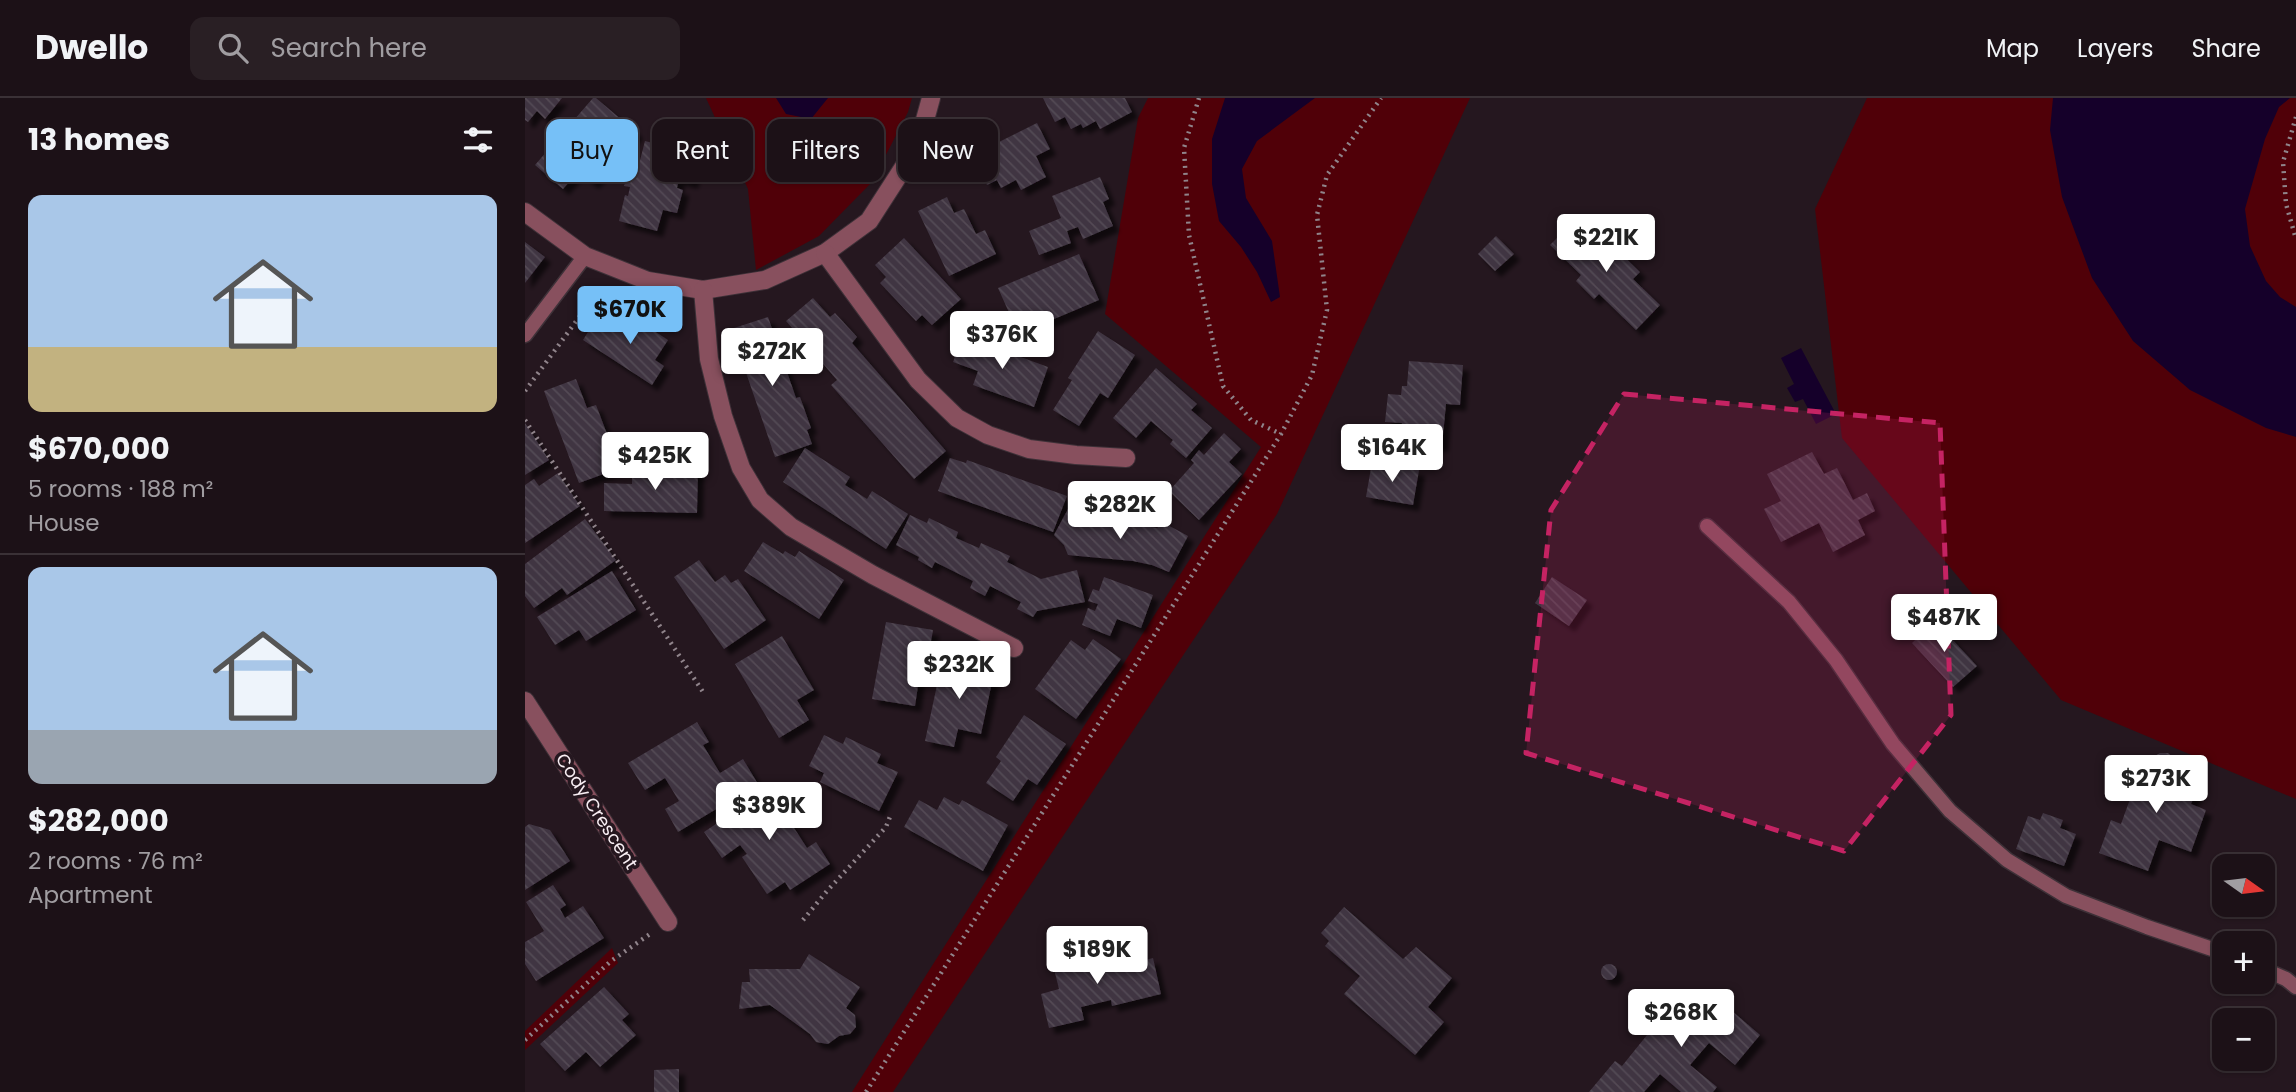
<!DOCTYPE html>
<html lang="en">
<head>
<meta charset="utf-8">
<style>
	body { margin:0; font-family:Poppins,sans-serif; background:#291f24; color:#f1f3f6; height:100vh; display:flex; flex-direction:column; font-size:26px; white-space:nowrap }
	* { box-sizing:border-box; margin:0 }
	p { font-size:23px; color:#a09da1 }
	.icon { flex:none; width:38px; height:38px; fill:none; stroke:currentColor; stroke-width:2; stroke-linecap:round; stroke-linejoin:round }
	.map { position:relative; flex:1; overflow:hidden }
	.sheet { display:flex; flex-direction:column; background:#1c1117; width:525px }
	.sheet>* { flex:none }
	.banner { position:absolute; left:21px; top:21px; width:665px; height:63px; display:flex; gap:14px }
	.needle { width:46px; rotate:104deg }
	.buttons { position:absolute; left:1687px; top:756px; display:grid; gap:14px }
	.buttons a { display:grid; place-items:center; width:63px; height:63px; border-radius:14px; background:#1c1117; box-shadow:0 2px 5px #0004,0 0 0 2px #3a3136; font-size:35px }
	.price { position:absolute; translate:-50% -60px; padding:0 16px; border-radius:7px; background:#fff; color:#222; font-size:23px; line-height:46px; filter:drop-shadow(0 2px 4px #0008) }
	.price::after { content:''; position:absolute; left:50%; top:42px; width:21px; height:16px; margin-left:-10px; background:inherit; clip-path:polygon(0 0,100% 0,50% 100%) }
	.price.current { background:#76c0f7; color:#111 }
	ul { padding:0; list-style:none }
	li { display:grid; align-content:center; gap:14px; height:371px; padding:0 28px }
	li+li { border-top:2px solid #3a3136 }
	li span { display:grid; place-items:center; height:217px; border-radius:14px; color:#555 }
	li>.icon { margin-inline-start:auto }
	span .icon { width:126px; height:126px; fill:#fffc; stroke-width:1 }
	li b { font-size:30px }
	h2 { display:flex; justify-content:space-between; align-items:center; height:84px; padding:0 28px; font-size:30px }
	.tag { padding:0 24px; border-radius:14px; background:#1c1117; box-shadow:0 2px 5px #0004,0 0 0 2px #3a3136; font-size:24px; line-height:63px }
	.tag.current { background:#76c0f7; color:#111 }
	header { display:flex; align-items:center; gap:42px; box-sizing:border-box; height:98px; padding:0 35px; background:#1c1117; border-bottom:2px solid #3a3136 }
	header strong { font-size:33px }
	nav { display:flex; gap:38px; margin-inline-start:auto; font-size:24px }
	.search { width:490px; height:63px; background:#291f24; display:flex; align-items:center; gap:18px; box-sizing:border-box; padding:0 24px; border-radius:14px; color:#a09da1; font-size:26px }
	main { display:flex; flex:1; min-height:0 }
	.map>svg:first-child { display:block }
	.park { fill:#500008 }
	.water { fill:#15002a }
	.building { fill:url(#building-back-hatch); filter:url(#shadow) }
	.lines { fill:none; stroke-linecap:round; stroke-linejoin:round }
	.service-casing { stroke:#3e3138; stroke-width:17 }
	.minor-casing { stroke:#3e3138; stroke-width:20 }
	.path { stroke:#90848b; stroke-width:4.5; stroke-dasharray:2 5; stroke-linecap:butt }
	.service { stroke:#88505e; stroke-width:14 }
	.minor { stroke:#88505e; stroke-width:18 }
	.marked { fill:#c52363; fill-opacity:0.2; stroke:#c52363; stroke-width:5; stroke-dasharray:14 9; stroke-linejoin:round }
	.labels { text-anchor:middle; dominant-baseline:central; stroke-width:7; stroke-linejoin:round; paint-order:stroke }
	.street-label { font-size:18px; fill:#f8eef3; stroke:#25171f }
</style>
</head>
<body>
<header>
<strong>Dwello</strong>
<div class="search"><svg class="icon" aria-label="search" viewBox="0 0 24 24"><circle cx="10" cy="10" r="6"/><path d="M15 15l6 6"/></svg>Search here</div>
<nav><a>Map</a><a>Layers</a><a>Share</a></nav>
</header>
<main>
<section class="sheet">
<h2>13 homes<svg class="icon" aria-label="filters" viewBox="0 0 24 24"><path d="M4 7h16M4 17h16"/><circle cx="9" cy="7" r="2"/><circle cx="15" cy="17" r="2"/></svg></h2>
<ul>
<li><span style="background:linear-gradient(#a9c7e8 70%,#c2b280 0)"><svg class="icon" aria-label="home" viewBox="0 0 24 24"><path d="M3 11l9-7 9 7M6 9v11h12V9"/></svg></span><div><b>$670,000</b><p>5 rooms · 188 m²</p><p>House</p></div></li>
<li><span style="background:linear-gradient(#a9c7e8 75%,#9aa5b1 0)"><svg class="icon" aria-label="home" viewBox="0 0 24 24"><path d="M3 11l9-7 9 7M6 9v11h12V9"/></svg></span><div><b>$282,000</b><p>2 rooms · 76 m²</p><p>Apartment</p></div></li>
</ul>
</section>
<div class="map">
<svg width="1771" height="994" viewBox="0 0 1771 994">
	<defs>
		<pattern id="building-back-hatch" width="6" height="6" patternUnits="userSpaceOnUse" patternTransform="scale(1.75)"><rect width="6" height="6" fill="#403542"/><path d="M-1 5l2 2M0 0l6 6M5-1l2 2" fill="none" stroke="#534954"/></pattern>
		<filter id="shadow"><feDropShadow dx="6" dy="6" stdDeviation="2" flood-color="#0009"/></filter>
	</defs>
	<rect width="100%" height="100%" fill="#25171f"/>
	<g class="park">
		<path d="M181,0H387L383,14L347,84L294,138L231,172L223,91Z"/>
		<path d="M623,0H945L752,416L368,994H327L736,349L580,216L613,20Z"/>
		<path d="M1342,0H1771V701L1536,602L1317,340L1290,111Z"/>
		<path d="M87,850L93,865L0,952V933Z"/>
	</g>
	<g class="water">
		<path d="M251,0H303L286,21L261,16Z"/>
		<path d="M700,0H790L732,43L717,71L721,100L747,143L755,199L746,204L732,174L716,149L694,123L687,86V41Z"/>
		<path d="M1528,0H1765L1754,9L1740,41L1720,111L1725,148L1741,183L1755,199L1771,209V339L1741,330L1665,292L1608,243L1567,180L1537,99L1525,32Z"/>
		<path d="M1276,250L1311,316L1291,326L1278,301L1270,304L1262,290L1269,286L1256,260Z"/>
	</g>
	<g class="building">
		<path d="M0,0H37L20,21L12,13L3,24L0,22Z"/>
		<path d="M68,0H71L112,35L68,85L54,73L38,91L10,67Z"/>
		<path d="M518,0H600L607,14L575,31L571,23L558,30L556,26L546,31L540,19L530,24Z"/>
		<path d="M512,25L525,51L511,58L521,79L496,92L491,82L476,90L472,82L462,87L456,74L450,77L442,60Z"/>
		<path d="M120,43L174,57L167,85L154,81L152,90L158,92L152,115L138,112L132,133L94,123L100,97L103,98L105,89L99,88L104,72L112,74Z"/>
		<path d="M575,79L584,101L578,104L588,128L558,141L553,129L542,133L546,145L514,157L504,133L536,120L527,98Z"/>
		<path d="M422,99L429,115L439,111L451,136L460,132L471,156L424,178L393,113Z"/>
		<path d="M1049,123L1071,144L1078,138L1115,174L1108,181L1135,207L1111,232L1074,196L1069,201L1051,183L1056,177L1025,147Z"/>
		<path d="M971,138L989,156L970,173L953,156Z"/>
		<path d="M379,140L436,201L407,227L397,217L391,223L355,185L361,179L350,167Z"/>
		<path d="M0,144L20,159L0,185Z"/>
		<path d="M554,156L574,202L522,224L518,213L504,219L501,213L486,219L473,190Z"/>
		<path d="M288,200L305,219L310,215L332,239L327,245L421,353L389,381L306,287L312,282L261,223Z"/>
		<path d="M102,215L143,242L130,262L139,268L127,287L58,242L71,221L89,233Z"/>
		<path d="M243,219L271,300L275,299L286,330L282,332L287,346L250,359L206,231Z"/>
		<path d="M573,233L610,257L583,300L575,295L554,328L528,312L547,282L543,280Z"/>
		<path d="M438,238L523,269L509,309L448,287L453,273L428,264Z"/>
		<path d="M884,263L938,267L935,307L921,306L917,348L875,344L877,325L860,324L863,296L876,297L877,288H882Z"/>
		<path d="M631,270L672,306L666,312L687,330L661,360L645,346L648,342L626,323L611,340L588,320Z"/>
		<path d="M51,281L62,310L71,307L95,370L54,385L19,293Z"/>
		<path d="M0,325L24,362L0,377Z"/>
		<path d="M699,335L716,351L704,364L717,376L674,422L644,393L669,365L666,362L674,352L679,357Z"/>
		<path d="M280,350L325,379L320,387L342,401L347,393L383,416L361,451L258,384Z"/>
		<path d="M1287,354L1299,376L1312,370L1328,402L1342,395L1350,413L1333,422L1340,437L1308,454L1294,425L1256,444L1239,411L1256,403L1242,376Z"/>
		<path d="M425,360L441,365L442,362L542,398L528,434L413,393Z"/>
		<path d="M847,364L894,372L888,407L841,399Z"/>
		<path d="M115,370L173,371L172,415L79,413V385L107,386V378H114Z"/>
		<path d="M33,375L55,408L0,445V387L9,381L14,388Z"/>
		<path d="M543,411L554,418L632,430L639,425L663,438L644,474L627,467L608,463L543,457L539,447L529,437Z"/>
		<path d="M385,417L402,425L404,420L433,434L431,440L454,450L456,445L485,458L482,464L516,481L552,472L560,504L512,513L508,519L492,511L496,504L465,488L460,498L445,490L448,483L410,464L407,470L393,462L394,459L371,447Z"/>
		<path d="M60,421L91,462L42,497L37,490L9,510L0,498V466Z"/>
		<path d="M238,444L258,456L260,453L270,459L274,453L319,482L294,521L219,473Z"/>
		<path d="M174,462L190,484L200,477L206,485L213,481L241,522L199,551L149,479Z"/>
		<path d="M87,473L111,512L61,543L54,532L30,547L12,519Z"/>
		<path d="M579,479L628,497L616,530L592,521L585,538L557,527L563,510L570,513L573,506L563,503L568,491L574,493Z"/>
		<path d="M1027,479L1062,502L1044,528L1010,505Z"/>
		<path d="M1410,523L1452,568L1428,589L1387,545Z"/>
		<path d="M361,524L408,532L399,582L394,581L390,608L347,601Z"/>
		<path d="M257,538L289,592L272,602L284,622L254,640L210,566Z"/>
		<path d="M568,541L596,561L551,621L510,591L546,542L560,552Z"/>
		<path d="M418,559L470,570L456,636L433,631L429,649L400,643Z"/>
		<path d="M499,617L541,646L512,687L503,681L488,703L461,685L476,663L471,659Z"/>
		<path d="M172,624L184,644L178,647L195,675L218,661L233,686L153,734L140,711L154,703L140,680L120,692L103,665Z"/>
		<path d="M299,637L318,646L321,639L356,656L352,665L373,674L354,713L295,684L299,675L284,668Z"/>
		<path d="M1635,655H1643L1650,661L1652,669L1651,675L1675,685L1666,706L1681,712L1666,754L1634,742L1623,773L1574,755L1586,722L1596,726L1618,665L1624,666L1626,660Z"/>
		<path d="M251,686L270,714L262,719L282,750L291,744L305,766L265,792L260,784L242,796L217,759L222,756L215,747L197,760L179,734Z"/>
		<path d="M419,699L434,707L437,702L483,727L458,773L379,729L394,702L412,712Z"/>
		<path d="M1518,715L1538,722L1535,730L1551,736L1539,768L1491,751L1503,718L1515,722Z"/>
		<path d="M4,726L25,732L45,763L0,792V729Z"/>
		<path d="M28,787L41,807L35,811L40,820L58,808L79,840L11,883L0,866V844L19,833L1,804Z"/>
		<path d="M819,809L878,861L891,849L927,880L903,909L919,924L890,957L819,896L835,878L800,848L804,843L796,835Z"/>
		<path d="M593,851L597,868L628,860L636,896L587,908L586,902L556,909L559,922L524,930L516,896L534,891L528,867Z"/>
		<path d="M284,856L335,889L321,910L330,917L331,929L325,936L314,938L303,946L291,944L285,936L245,907L214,911L217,884H225L224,871H275Z"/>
		<circle cx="1084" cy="874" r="8"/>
		<path d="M79,889L104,916L97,922L111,937L75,969L61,954L40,973L15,946Z"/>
		<path d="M1184,893L1235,937L1210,967L1184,945L1165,967L1192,989L1188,994H1156L1135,976L1119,994H1064L1090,963L1097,968L1122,937L1118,934L1144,904L1162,919Z"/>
		<path d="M154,971V994H129V972Z"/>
	</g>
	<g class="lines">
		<g class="service-casing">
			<g id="service">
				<path d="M0,237L60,158"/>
				<path d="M1182,428L1264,504L1311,562L1368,646L1425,713L1482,762L1541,798L1622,829L1699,855"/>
				<path d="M1738,871L1761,881L1771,889"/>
			</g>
		</g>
		<g class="minor-casing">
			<g id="minor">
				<path d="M0,114L60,158L123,183L178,192L240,182L300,155L344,123L393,47L406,0"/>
				<path d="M300,155L393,282L432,320L463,337L504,351L551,357L601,360"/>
				<path d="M178,192L184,261L198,318L216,370L235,402L266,429L348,477L489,550"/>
				<path d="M0,603L143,824"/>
			</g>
		</g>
		<g class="path">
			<path d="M674,0L659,50L664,137L698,288L726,322L756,336"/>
			<path d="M1771,19L1758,64L1761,106L1771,141"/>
			<path d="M0,293L77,188"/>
			<path d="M0,322L178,594"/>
			<path d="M278,822L302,793L361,729L366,716"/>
			<path d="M0,942L86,863L125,836"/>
			<path d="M341,994L756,336L787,277L802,212L792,117L802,77L856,0"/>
		</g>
		<use href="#service" class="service"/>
		<use href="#minor" class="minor"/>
	</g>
	<path class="marked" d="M1099,296L1415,325L1426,617L1319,753L1001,655L1026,412Z"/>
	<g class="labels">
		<g class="street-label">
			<text transform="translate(72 713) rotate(57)">Cody Crescent</text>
		</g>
	</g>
</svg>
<div class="buttons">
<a><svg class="needle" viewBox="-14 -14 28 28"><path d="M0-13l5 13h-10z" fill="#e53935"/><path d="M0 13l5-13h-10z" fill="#a09da1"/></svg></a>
<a>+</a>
<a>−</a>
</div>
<b class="price" style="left:1081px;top:176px">$221K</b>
<b class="price current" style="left:105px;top:248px">$670K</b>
<b class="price" style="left:477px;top:273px">$376K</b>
<b class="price" style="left:247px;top:290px">$272K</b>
<b class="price" style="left:867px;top:386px">$164K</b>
<b class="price" style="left:130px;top:394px">$425K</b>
<b class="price" style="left:595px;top:443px">$282K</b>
<b class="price" style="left:1419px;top:556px">$487K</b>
<b class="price" style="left:434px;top:603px">$232K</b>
<b class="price" style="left:1631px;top:717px">$273K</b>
<b class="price" style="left:244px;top:744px">$389K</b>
<b class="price" style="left:572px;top:888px">$189K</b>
<b class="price" style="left:1156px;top:951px">$268K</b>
<div class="banner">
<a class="tag current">Buy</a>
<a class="tag">Rent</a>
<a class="tag">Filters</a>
<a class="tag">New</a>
</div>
</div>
</main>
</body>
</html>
